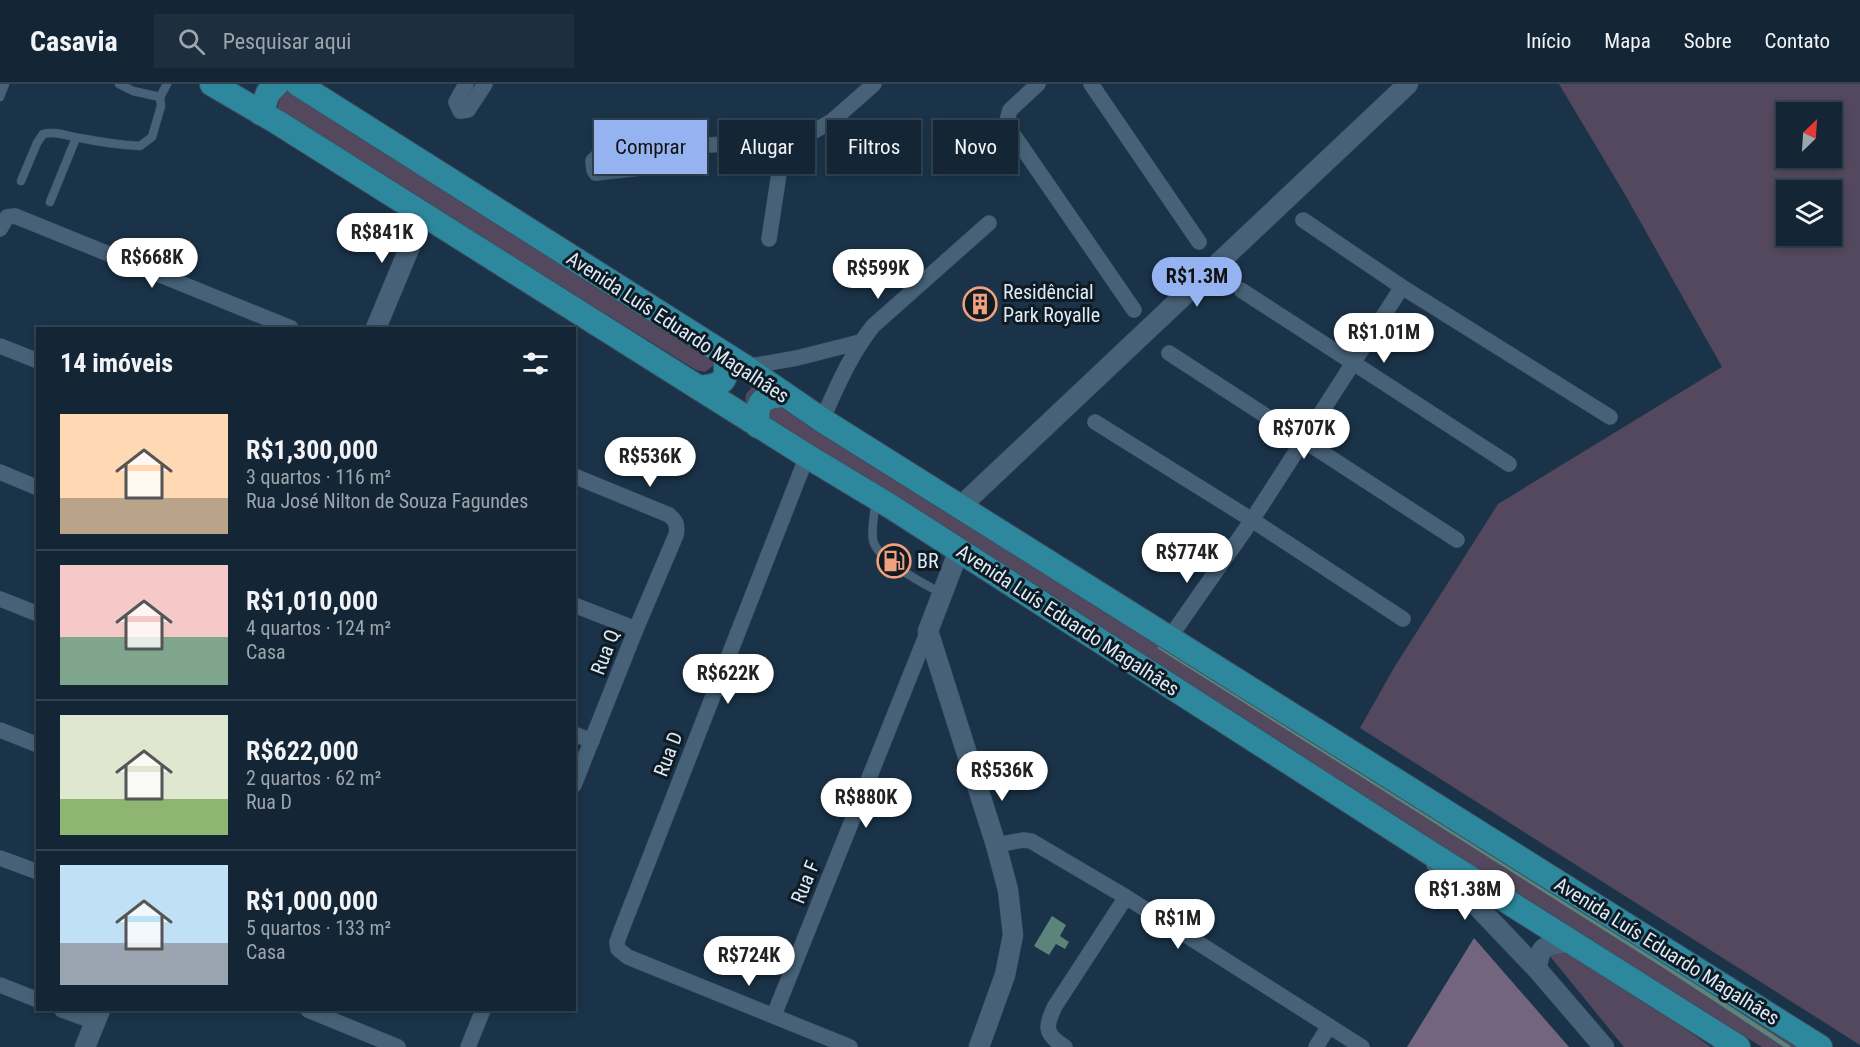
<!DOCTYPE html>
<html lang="pt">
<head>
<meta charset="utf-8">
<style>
	body { margin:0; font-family:"Roboto Condensed",sans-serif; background:#1d2e3e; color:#f1f3f6; height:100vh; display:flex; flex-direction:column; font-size:22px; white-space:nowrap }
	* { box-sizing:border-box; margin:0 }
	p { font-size:20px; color:#9da5ad }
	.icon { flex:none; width:33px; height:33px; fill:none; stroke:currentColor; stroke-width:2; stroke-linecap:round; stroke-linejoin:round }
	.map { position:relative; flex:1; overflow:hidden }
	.panel { position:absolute; left:36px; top:243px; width:540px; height:684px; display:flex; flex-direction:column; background:#142636; border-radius:0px; box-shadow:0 3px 9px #0003,0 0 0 2px #334351 }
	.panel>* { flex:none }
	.guide { position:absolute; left:594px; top:36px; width:570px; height:54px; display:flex; gap:12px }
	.needle { width:39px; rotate:25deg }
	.fabs { position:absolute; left:1776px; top:18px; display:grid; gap:12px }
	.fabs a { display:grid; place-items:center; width:66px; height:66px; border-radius:0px; background:#142636; box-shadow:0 3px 9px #0003,0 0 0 2px #334351; font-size:30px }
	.price { position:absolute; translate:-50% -51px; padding:0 14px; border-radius:21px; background:#fff; color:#222; font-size:20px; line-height:39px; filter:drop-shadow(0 2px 3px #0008) }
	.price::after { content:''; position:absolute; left:50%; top:36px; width:18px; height:14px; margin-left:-9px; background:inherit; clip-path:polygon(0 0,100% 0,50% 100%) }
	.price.on { background:#95b2f1; color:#111 }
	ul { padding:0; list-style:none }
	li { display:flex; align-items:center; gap:18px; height:150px; padding:0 24px }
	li+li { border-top:2px solid #334351 }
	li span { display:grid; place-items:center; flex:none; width:168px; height:120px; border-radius:0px; color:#555 }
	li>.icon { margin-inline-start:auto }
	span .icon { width:72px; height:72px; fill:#fffc; stroke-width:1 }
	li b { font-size:26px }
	h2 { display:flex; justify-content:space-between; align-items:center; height:72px; padding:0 24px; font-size:26px }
	.tag { padding:0 21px; border-radius:0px; background:#142636; box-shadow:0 3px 9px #0003,0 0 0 2px #334351; font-size:21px; line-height:54px }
	.tag.on { background:#95b2f1; color:#111 }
	header { display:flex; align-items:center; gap:36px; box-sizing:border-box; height:84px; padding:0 30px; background:#142636; border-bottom:2px solid #334351 }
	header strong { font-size:28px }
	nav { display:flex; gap:33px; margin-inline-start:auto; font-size:21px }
	.search { width:420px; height:54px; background:#1d2e3e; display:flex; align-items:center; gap:15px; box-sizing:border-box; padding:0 21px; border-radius:0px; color:#9da5ad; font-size:22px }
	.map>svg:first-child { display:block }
	.green { fill:#53485d; fill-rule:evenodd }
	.forest { fill:#736480 }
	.water { fill:#5b847b }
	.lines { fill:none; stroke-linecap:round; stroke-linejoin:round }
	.stream { stroke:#5b847b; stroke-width:4.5 }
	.service-casing { stroke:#3b5062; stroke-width:9 }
	.minor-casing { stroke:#3b5062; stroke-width:16 }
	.tertiary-casing { stroke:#3b5062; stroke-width:21 }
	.primary-casing { stroke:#3b5062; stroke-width:26 }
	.service { stroke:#476278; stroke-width:8 }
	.minor { stroke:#476278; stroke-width:15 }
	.tertiary { stroke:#476278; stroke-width:20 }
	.primary { stroke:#2d889e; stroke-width:24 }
	.labels { text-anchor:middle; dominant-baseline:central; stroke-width:6; stroke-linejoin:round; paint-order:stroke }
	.poi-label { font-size:20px; fill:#dcebf9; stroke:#0f1a23; text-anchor:start }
	.street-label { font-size:20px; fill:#dcebf9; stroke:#0f1a23 }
</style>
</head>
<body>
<header>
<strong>Casavia</strong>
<div class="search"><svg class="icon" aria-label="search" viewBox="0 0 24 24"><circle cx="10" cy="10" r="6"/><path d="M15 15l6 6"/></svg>Pesquisar aqui</div>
<nav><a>Início</a><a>Mapa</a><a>Sobre</a><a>Contato</a></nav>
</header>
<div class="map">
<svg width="1860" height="963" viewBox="0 0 1860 963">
	<rect width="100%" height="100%" fill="#1a3348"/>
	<g class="green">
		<path d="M1559,0H1860V961L1360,644L1395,582L1498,420L1722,283L1627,114ZM1786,28H1832V74H1786ZM1786,106H1832V152H1786Z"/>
		<path d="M298,5L713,276V282L705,288L696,286L401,103L277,24L280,15L285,6Z"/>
		<path d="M753,302L1814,963H1762L1609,868L1122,559L847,382L745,319L746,310Z"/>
		<path d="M1566,864L1603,887L1711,963H1624L1549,871Z"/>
	</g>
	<path class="forest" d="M1474,854L1569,963H1407Z"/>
	<path class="water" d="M1052,832L1066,841L1060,852L1069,858L1065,865L1056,860L1049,871L1034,862Z"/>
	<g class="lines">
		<path class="stream" d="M1160,563L1668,884L1788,963"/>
		<g class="service-casing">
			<g id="service">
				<path d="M119,0L133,7L160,13L167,0"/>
				<path d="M0,13L5,0"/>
				<path d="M21,97L37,59L43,50C57,47 66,52 80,54C100,58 120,61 140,62L152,53L161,22L160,13"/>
				<path d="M50,118L76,54"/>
				<path d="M875,418C875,430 871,444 873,456C877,476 924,500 941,509"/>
			</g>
		</g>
		<g class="minor-casing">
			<g id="minor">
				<path d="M466,0L456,18L460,27L468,26L485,0"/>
				<path d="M1038,0L1010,26L1006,40L1134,226"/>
				<path d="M1091,0L1199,158"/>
				<path d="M653,64C651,73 650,79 641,84L596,89L594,86L593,77L600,70L653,64L784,57L809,50L832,37L874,0"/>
				<path d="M1303,136L1402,203L1610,333"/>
				<path d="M0,145L7,133L15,132L291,244"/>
				<path d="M769,155L784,57"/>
				<path d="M1241,206L1509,380"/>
				<path d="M0,262L38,277"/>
				<path d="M1169,269L1457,456"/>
				<path d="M745,283L797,274L860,258"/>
				<path d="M822,336C837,303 850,271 873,242L989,139"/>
				<path d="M1095,338L1252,436L1403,535"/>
				<path d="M807,372L621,847L617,858L618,865L628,873L850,963"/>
				<path d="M0,388L38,404"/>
				<path d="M574,392L669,431C676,437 678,441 676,451L636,545L574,701"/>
				<path d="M0,515L38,530"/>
				<path d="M574,521L636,545"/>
				<path d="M1170,553L1252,436L1402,203"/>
				<path d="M0,646L38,661"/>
				<path d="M574,650L592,657"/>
				<path d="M996,761L1023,756L1031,757L1126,813L1362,963"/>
				<path d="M0,774L38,788"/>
				<path d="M0,901L38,916"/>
				<path d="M62,926L95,938"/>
				<path d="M308,926L398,963"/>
				<path d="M774,931L928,547"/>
				<path d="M468,963L483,926"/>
				<path d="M1065,963C1044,950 1045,943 1055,922L1126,813"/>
				<path d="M1316,963L1329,942"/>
			</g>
		</g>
		<g class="tertiary-casing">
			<g id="tertiary">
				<path d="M376,244L423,131"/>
				<path d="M961,422L1408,0"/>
				<path d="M959,466L928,547L996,761L1008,806L1013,851L1005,891L979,963"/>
				<path d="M1436,779L1537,885L1604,963"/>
				<path d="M1537,885C1539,859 1548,861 1571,858"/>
				<path d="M85,963L100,926"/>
			</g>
		</g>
		<g class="primary-casing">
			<g id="primary">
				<path d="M212,0L277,38L807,372L890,422L1421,763L1738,963"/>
				<path d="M298,0L745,283L822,336L1820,963"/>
				<path d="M261,29L268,9L277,0"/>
				<path d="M699,304C725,301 728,297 725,271"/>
				<path d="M758,342C755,319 761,312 784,311"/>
			</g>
		</g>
		<use href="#service" class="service"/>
		<use href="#minor" class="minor"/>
		<use href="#tertiary" class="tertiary"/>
		<use href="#primary" class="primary"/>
	</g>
	<defs>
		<g id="building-ring" transform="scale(1.725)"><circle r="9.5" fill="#0f1a23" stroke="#f1a17d" stroke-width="1.5"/><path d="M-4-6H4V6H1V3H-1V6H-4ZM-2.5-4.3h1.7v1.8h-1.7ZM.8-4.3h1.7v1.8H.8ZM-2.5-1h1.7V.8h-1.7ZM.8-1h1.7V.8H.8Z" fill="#f1a17d"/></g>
		<g id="fuel-ring" transform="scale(1.725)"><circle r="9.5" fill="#0f1a23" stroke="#f1a17d" stroke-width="1.5"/><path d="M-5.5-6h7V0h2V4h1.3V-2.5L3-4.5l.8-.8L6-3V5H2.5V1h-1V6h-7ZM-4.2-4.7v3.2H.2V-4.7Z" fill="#f1a17d"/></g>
	</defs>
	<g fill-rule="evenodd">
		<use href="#building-ring" x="980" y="220"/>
		<use href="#fuel-ring" x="894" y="477"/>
	</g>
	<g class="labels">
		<g class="poi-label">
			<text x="1003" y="208">Residêncial<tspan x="1003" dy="23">Park Royalle</tspan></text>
			<text x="917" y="477">BR</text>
		</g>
		<g class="street-label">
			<text transform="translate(678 243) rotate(33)">Avenida Luís Eduardo Magalhães</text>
			<text transform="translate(1068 536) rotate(33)">Avenida Luís Eduardo Magalhães</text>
			<text transform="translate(605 568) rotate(-69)">Rua Q</text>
			<text transform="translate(668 670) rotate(-69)">Rua D</text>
			<text transform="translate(805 798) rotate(-68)">Rua F</text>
			<text transform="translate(1667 867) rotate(32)">Avenida Luís Eduardo Magalhães</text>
		</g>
	</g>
</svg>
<div class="fabs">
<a><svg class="needle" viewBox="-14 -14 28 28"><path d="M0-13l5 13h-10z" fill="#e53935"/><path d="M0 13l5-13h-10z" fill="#9da5ad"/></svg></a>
<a><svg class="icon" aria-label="layers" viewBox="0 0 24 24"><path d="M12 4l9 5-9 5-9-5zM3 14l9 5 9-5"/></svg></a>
</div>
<b class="price" style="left:382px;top:180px">R$841K</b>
<b class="price" style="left:152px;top:205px">R$668K</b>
<b class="price" style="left:878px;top:216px">R$599K</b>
<b class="price on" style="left:1197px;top:224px">R$1.3M</b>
<b class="price" style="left:1384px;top:280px">R$1.01M</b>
<b class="price" style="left:1304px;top:376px">R$707K</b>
<b class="price" style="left:650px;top:404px">R$536K</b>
<b class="price" style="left:1187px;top:500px">R$774K</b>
<b class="price" style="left:728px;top:621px">R$622K</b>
<b class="price" style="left:1002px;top:718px">R$536K</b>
<b class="price" style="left:866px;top:745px">R$880K</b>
<b class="price" style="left:1465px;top:837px">R$1.38M</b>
<b class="price" style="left:1178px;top:866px">R$1M</b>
<b class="price" style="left:749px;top:903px">R$724K</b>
<div class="guide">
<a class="tag on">Comprar</a>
<a class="tag">Alugar</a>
<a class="tag">Filtros</a>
<a class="tag">Novo</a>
</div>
<section class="panel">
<h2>14 imóveis<svg class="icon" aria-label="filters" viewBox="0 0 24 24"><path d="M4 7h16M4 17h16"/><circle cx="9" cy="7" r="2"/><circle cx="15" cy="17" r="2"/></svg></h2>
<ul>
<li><span style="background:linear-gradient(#ffd9b3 70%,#b9a48a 0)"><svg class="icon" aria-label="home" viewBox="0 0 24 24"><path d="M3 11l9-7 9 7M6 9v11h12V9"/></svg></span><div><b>R$1,300,000</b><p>3 quartos · 116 m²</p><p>Rua José Nilton de Souza Fagundes</p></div></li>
<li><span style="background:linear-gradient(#f6c9c9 60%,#7fa58c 0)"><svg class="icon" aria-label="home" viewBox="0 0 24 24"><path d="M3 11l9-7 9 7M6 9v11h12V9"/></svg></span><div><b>R$1,010,000</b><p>4 quartos · 124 m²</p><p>Casa</p></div></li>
<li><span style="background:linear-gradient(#dfe7d0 70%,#8fb573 0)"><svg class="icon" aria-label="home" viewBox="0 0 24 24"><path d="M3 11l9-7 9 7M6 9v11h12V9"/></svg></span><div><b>R$622,000</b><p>2 quartos · 62 m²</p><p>Rua D</p></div></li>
<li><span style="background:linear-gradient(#bfe0f5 65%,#9aa5b1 0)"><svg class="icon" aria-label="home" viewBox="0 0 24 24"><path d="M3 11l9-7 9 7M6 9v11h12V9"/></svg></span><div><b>R$1,000,000</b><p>5 quartos · 133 m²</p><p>Casa</p></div></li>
</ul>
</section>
</div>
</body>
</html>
